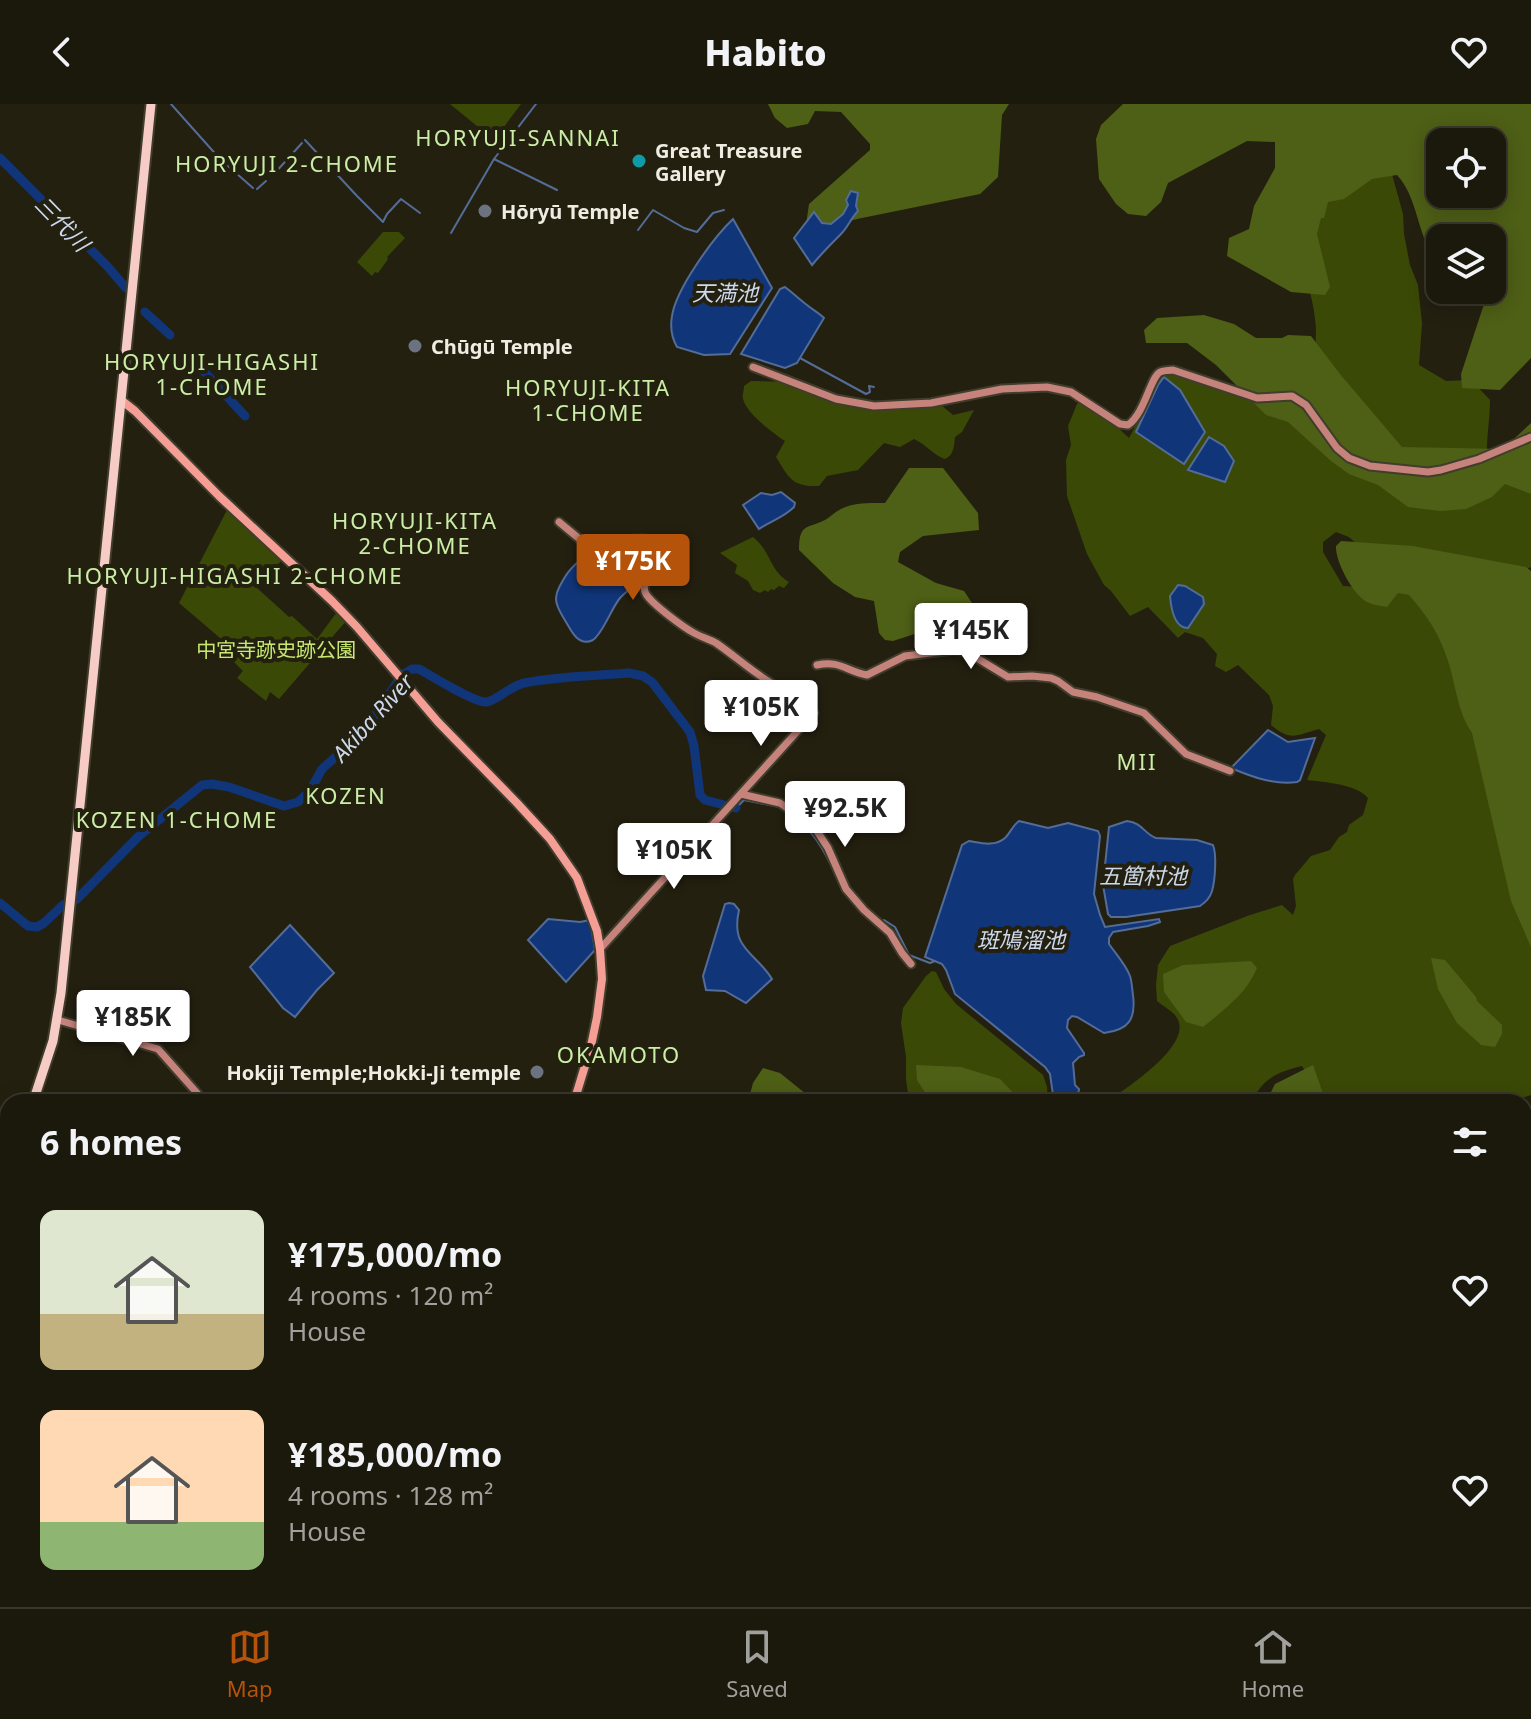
<!DOCTYPE html>
<html lang="en">
<head>
<meta charset="utf-8">
<style>
	body { margin:0; font-family:"Noto Sans","Noto Sans JP",sans-serif; background:#242115; color:#f1f3f6; height:100vh; display:flex; flex-direction:column; font-size:30px; white-space:nowrap }
	* { box-sizing:border-box; margin:0 }
	p { font-size:26px; color:#a0a09d }
	.icon { flex:none; width:44px; height:44px; fill:none; stroke:currentColor; stroke-width:2; stroke-linecap:round; stroke-linejoin:round }
	.map { position:relative; flex:1; overflow:hidden }
	.panel { position:absolute; left:0px; top:990px; width:1532px; height:514px; display:flex; flex-direction:column; background:#1b180c; border-radius:24px 24px 0 0; box-shadow:0 4px 20px #0003,0 0 0 2px #39372d }
	.panel>* { flex:none }
	.tools { position:absolute; left:1426px; top:24px; display:grid; gap:16px }
	.tools a { display:grid; place-items:center; width:80px; height:80px; border-radius:16px; background:#1b180c; box-shadow:0 4px 20px #0003,0 0 0 2px #39372d; font-size:40px }
	.price { position:absolute; translate:-50% -68px; padding:0 18px; border-radius:8px; background:#fff; color:#222; font-size:26px; line-height:52px; filter:drop-shadow(0 2px 4px #0008) }
	.price::after { content:''; position:absolute; left:50%; top:48px; width:24px; height:18px; margin-left:-12px; background:inherit; clip-path:polygon(0 0,100% 0,50% 100%) }
	.price.on { background:#b45309; color:#fff }
	ul { padding:0; list-style:none }
	li { display:flex; align-items:center; gap:24px; height:200px; padding:0 40px }
	li span { display:grid; place-items:center; flex:none; width:224px; height:160px; border-radius:16px; color:#555 }
	li>.icon { margin-inline-start:auto }
	span .icon { width:96px; height:96px; fill:#fffc; stroke-width:1 }
	li b { font-size:34px }
	h2 { display:flex; justify-content:space-between; align-items:center; height:96px; padding:0 40px; font-size:34px }
	header { display:flex; justify-content:space-between; align-items:center; height:104px; padding:0 40px; background:#1b180c; font-size:36px; font-weight:800 }
	.dock { display:flex; justify-content:space-around; align-items:center; height:112px; border-top:2px solid #39372d; background:#1b180c; font-size:22px; color:#a0a09d }
	.dock a { display:grid; justify-items:center; gap:4px }
	.dock .on { color:#b45309 }
	.map>svg:first-child { display:block }
	.green { fill:#3b4907 }
	.forest { fill:#4e5f16; fill-rule:evenodd }
	.water { fill:#103579; stroke:#536c98; stroke-width:2 }
	.lines { fill:none; stroke-linecap:round; stroke-linejoin:round }
	.stream { stroke:#536c98; stroke-width:2 }
	.river { stroke:#103579; stroke-width:9 }
	.secondary-casing { stroke:#403d2d; stroke-width:11 }
	.primary-casing { stroke:#403d2d; stroke-width:12 }
	.highway-casing { stroke:#403d2d; stroke-width:13 }
	.secondary { stroke:#c6837c; stroke-width:7 }
	.primary { stroke:#f59e96; stroke-width:8 }
	.highway { stroke:#f7ccc7; stroke-width:9 }
	.culture-dot { fill:#0f9aa8; stroke:#242010; stroke-width:3 }
	.worship-dot { fill:#6b7280; stroke:#242010; stroke-width:3 }
	.labels { text-anchor:middle; dominant-baseline:central; stroke-width:8; stroke-linejoin:round; paint-order:stroke }
	.poi-label { font-size:20px; font-weight:bold; fill:#efede2; stroke:#242010; text-anchor:start }
	.park-label { font-size:20px; fill:#c7e96f; stroke:#242010 }
	.neighbourhood-label { font-size:22px; letter-spacing:2px; fill:#cbeea7; stroke:#242010 }
	.water-label { font-size:22px; font-style:italic; fill:#ccd8ec; stroke:#242010 }
</style>
</head>
<body>
<header><svg class="icon" aria-label="back" viewBox="0 0 24 24"><path d="M15 5l-7 7 7 7"/></svg>Habito<svg class="icon" aria-label="heart" viewBox="0 0 24 24"><path d="M12 20l-8-8c-3-5 5-10 8-4 3-6 11-1 8 4z"/></svg></header>
<div class="map">
<svg width="1531" height="1503" viewBox="0 0 1531 1503">
	<rect width="100%" height="100%" fill="#242010"/>
	<g class="green">
		<path d="M450,0H521L494,36Z"/>
		<path d="M1390,63L1403,110L1404,130L1410,161L1418,181L1422,219L1419,261L1446,277L1471,276L1490,296C1490,316 1486,335 1487,354L1531,358V463L1516,470L1368,450L1349,433L1336,428L1323,438V448L1343,482L1373,484L1401,480L1451,521L1531,818V991L1509,998H1323L1302,962C1280,967 1260,975 1253,998H1106C1124,986 1194,941 1177,914C1174,908 1163,902 1157,897L1156,881L1158,861L1170,842L1250,811L1282,801L1293,811L1296,802L1293,775L1295,771L1311,752L1330,746L1339,733L1347,728L1349,721L1363,711L1368,694C1356,680 1325,678 1307,676L1326,631L1319,625C1296,631 1291,638 1271,621L1273,602L1269,591L1238,561L1226,568L1215,562L1217,550L1203,534L1185,528L1178,534L1148,503L1130,512L1111,487L1104,481L1087,450L1067,392L1066,356L1071,341L1068,322L1077,300L1083,296L1105,312L1129,334L1165,266L1170,261L1273,296L1314,257C1315,247 1316,236 1316,225C1314,188 1299,154 1285,120Z"/>
		<path d="M383,128H399L405,134L387,153L388,155L378,169L375,168L372,172L357,158Z"/>
		<path d="M751,277L790,278L841,299L940,300L953,311L974,306L962,328L955,333C954,342 954,351 945,355C933,351 926,340 914,335L900,343L884,339L858,366L827,372L819,382C792,383 789,374 776,353L785,337C773,329 747,310 743,295C742,291 744,287 744,282Z"/>
		<path d="M227,406L281,457L256,483L289,513L292,512L317,535L337,508L346,517L279,595L270,588L266,597L237,574L243,567L234,558L240,551L179,499Z"/>
		<path d="M753,433C771,447 769,466 789,478L784,484L779,482L774,486L771,485L768,488L765,486L760,489L753,486L748,477L735,469L737,461L720,449Z"/>
		<path d="M932,867L936,868L944,885L956,900L1043,971L1047,983L1048,998H909L906,975V953L901,919L903,904L926,872Z"/>
	</g>
	<g class="forest">
		<path d="M768,0H1009L1002,11L998,73L980,90L857,115L819,125L806,121L809,100L870,46V40L841,8L815,7L808,20L787,24L775,14Z"/>
		<path d="M1123,0H1531V254L1500,286L1462,284L1461,270L1485,197L1470,186H1492V134H1440V161C1416,135 1420,96 1397,71L1372,75L1344,95L1328,98L1324,114H1321L1317,130L1330,183L1325,191L1291,188L1227,152L1229,134L1249,125L1254,102L1275,64V38L1247,37L1168,79L1161,98L1146,112L1128,110L1116,100L1099,75L1096,35L1101,21ZM1440,38H1492V90H1440Z"/>
		<path d="M1204,211L1234,220L1256,234H1282L1288,231L1311,232L1340,270L1402,343L1503,345L1531,319V390L1505,380L1492,393L1466,405L1440,407L1408,403L1378,381L1349,370L1331,357L1288,318L1266,311L1216,261L1187,239H1146L1144,226L1157,214Z"/>
		<path d="M909,364H943L978,409L979,426L923,432L900,448L898,458L936,479L964,487L978,508L976,523L969,529L924,527L893,537L885,536L879,529L874,497L855,493L833,479L799,446C799,419 807,425 825,416C830,413 835,408 841,405C854,398 871,399 885,399Z"/>
		<path d="M1341,437L1413,442L1526,463L1531,467V843L1511,797L1472,629C1457,607 1456,581 1448,557C1439,529 1428,513 1409,491L1398,489L1387,503C1381,502 1373,501 1367,498C1353,491 1335,457 1336,442Z"/>
		<path d="M1431,854L1445,856L1476,893L1477,897L1502,921V930L1495,943L1481,941L1457,919L1438,885Z"/>
		<path d="M1251,857L1257,864C1247,889 1224,906 1203,923L1186,918L1164,888L1163,870L1183,861Z"/>
		<path d="M916,961L961,963L1000,975L1022,998H931L917,976Z"/>
		<path d="M1313,961L1326,998H1266L1275,980Z"/>
		<path d="M763,964L780,969L816,998H748L753,979Z"/>
	</g>
	<g class="water">
		<path d="M851,87L858,89L856,102L858,107C851,114 848,123 841,130C831,140 821,150 812,161L794,134L814,108L822,119L831,120L843,110L848,101L846,96Z"/>
		<path d="M733,115L772,184L730,250L704,251L677,243C672,234 670,223 672,212C676,185 713,134 733,115Z"/>
		<path d="M785,183C793,189 800,196 807,201C813,206 819,209 824,214L797,259L785,264L741,250L780,185Z"/>
		<path d="M1164,273L1180,286L1205,328L1184,360L1136,328L1158,281Z"/>
		<path d="M1209,333L1224,342L1234,357L1225,378L1188,366Z"/>
		<path d="M781,388L795,399L794,403C783,414 772,416 759,425L743,401L761,389L772,391Z"/>
		<path d="M646,437C683,449 631,481 620,494C611,505 603,529 593,536C587,539 581,538 576,533C572,529 569,523 566,518C562,511 556,503 556,495C556,489 559,483 562,478C577,449 610,438 641,442Z"/>
		<path d="M1178,481L1185,482L1203,493L1204,500L1188,524C1174,524 1171,504 1170,492Z"/>
		<path d="M1268,626L1288,638L1315,634L1300,676L1297,678C1274,681 1252,673 1231,664Z"/>
		<path d="M1019,717L1048,724L1068,719L1098,727L1100,732L1094,790L1100,811L1105,823L1159,815L1160,818L1148,822L1113,828L1109,834V840C1116,850 1126,861 1130,872C1132,878 1132,885 1133,891C1136,915 1129,926 1104,929L1077,913L1072,912L1068,916L1067,924L1084,949V951L1079,953L1073,959L1075,981L1079,985L1077,998H1054L1050,970L1045,963L955,890L946,866L942,860L925,853L962,741L969,737C981,739 995,743 1005,734C1011,728 1012,722 1019,717Z"/>
		<path d="M1127,717C1143,719 1143,729 1156,734L1197,736L1213,741C1217,751 1215,777 1212,787C1210,794 1206,798 1200,802L1126,813H1111L1108,810L1103,781L1109,723Z"/>
		<path d="M729,799L734,800L739,806C730,846 756,848 772,875L746,899L725,887L706,886L703,872L725,800Z"/>
		<path d="M548,815L580,818L590,816L595,846L566,878L528,836Z"/>
		<path d="M290,821L334,869L317,886L295,913L283,904L250,863Z"/>
		<path d="M1531,1382V1478L1524,1476V1387Z"/>
	</g>
	<g class="lines">
		<g class="stream">
			<path d="M171,0L220,55L253,84"/>
			<path d="M305,36L357,92L383,118L387,110L401,95L420,109"/>
			<path d="M494,55L536,0"/>
			<path d="M274,70L302,39"/>
			<path d="M257,85L266,77"/>
			<path d="M638,126L653,106L684,124L697,128L713,109L724,106"/>
			<path d="M451,129L494,55L557,86"/>
			<path d="M800,254L866,290L870,288L869,282L874,283"/>
			<path d="M736,704L744,696L780,703"/>
			<path d="M801,719C822,737 830,760 842,784"/>
			<path d="M845,789L862,808"/>
			<path d="M884,816L895,823L909,851L930,859L935,857"/>
			<path d="M1524,1133L1531,1128"/>
			<path d="M1075,1496H1077"/>
			<path d="M1023,1503L1026,1496"/>
		</g>
		<g class="river">
			<path d="M0,54L108,163L126,184"/>
			<path d="M145,208L170,231"/>
			<path d="M197,260L245,312"/>
			<path d="M0,799L28,822L37,823L44,819L63,801L77,795L139,732L202,681L212,680L229,683L284,702L298,698L310,687L322,665L349,641L369,620L402,571L412,565H419C432,572 473,598 486,598C495,598 510,582 524,579C558,572 595,572 629,569L643,572L652,578L690,628L694,642L700,691L705,696L736,704"/>
			<path d="M804,1496L836,1503"/>
		</g>
		<g class="secondary-casing">
			<g id="secondary">
				<path d="M753,263L836,295L874,302L931,299L1002,285L1047,283L1071,288L1120,320L1128,321C1145,309 1150,274 1160,268C1161,267 1171,266 1173,266L1257,294L1292,292L1306,301L1337,344L1349,354L1370,362L1428,368L1441,366L1479,355L1531,333"/>
				<path d="M559,418L588,442C601,439 646,431 655,437C680,456 635,471 646,490C652,500 683,523 694,529C701,533 709,535 716,539C735,552 751,567 771,579"/>
				<path d="M817,561C840,556 846,567 867,571L905,552L954,546L967,548L1008,573L1032,572L1051,574L1058,577L1073,588L1097,593L1144,609L1186,650L1230,667"/>
				<path d="M741,690L780,699L815,724L828,744L846,785L864,806L890,829L902,849L911,860"/>
				<path d="M600,845L814,609L789,592"/>
				<path d="M58,916L158,945L205,998"/>
				<path d="M1524,1039L1531,1038"/>
				<path d="M0,1089L8,1098"/>
				<path d="M504,1496L721,1503"/>
			</g>
		</g>
		<g class="primary-casing">
			<g id="primary">
				<path d="M121,296L135,307L219,392L332,497L357,523L438,618L517,699L550,735L577,774L597,827L600,845L602,875L597,913L591,942L574,998"/>
				<path d="M544,1503L546,1496"/>
			</g>
		</g>
		<g class="highway-casing">
			<g id="highway">
				<path d="M33,998L53,937L61,889L151,0"/>
				<path d="M0,1063L8,1049"/>
			</g>
		</g>
		<use href="#secondary" class="secondary"/>
		<use href="#primary" class="primary"/>
		<use href="#highway" class="highway"/>
	</g>
	<circle class="culture-dot" cx="639" cy="57" r="8"/>
	<g class="worship-dot">
		<circle cx="485" cy="107" r="8"/>
		<circle cx="415" cy="242" r="8"/>
		<circle cx="537" cy="968" r="8"/>
	</g>
	<g class="labels">
		<g class="poi-label">
			<text x="655" y="46">Great Treasure<tspan x="655" dy="23">Gallery</tspan></text>
			<text x="501" y="107">Hōryū Temple</text>
			<text x="431" y="242">Chūgū Temple</text>
			<text x="521" y="968" text-anchor="end">Hokiji Temple;Hokki-Ji temple</text>
		</g>
		<g class="park-label">
			<text x="276" y="545">中宮寺跡史跡公園</text>
		</g>
		<g class="neighbourhood-label">
			<text x="518" y="33">HORYUJI-SANNAI</text>
			<text x="287" y="59">HORYUJI 2-CHOME</text>
			<text x="212" y="257">HORYUJI-HIGASHI<tspan x="212" dy="25">1-CHOME</tspan></text>
			<text x="588" y="283">HORYUJI-KITA<tspan x="588" dy="25">1-CHOME</tspan></text>
			<text x="415" y="416">HORYUJI-KITA<tspan x="415" dy="25">2-CHOME</tspan></text>
			<text x="235" y="471">HORYUJI-HIGASHI 2-CHOME</text>
			<text x="1137" y="657">MII</text>
			<text x="346" y="691">KOZEN</text>
			<text x="177" y="715">KOZEN 1-CHOME</text>
			<text x="619" y="950">OKAMOTO</text>
		</g>
		<g class="water-label">
			<text transform="translate(63 119) rotate(46)">三代川</text>
			<text x="725" y="188">天満池</text>
			<text transform="translate(372 613) rotate(-48)">Akiba River</text>
			<text x="1143" y="771">五箇村池</text>
			<text x="1021" y="835">斑鳩溜池</text>
		</g>
	</g>
</svg>
<div class="tools">
<a><svg class="icon" aria-label="locate" viewBox="0 0 24 24"><circle cx="12" cy="12" r="6"/><path d="M12 2v4M12 18v4M2 12h4M18 12h4"/></svg></a>
<a><svg class="icon" aria-label="layers" viewBox="0 0 24 24"><path d="M12 4l9 5-9 5-9-5zM3 14l9 5 9-5"/></svg></a>
</div>
<b class="price on" style="left:633px;top:498px">¥175K</b>
<b class="price" style="left:971px;top:567px">¥145K</b>
<b class="price" style="left:761px;top:644px">¥105K</b>
<b class="price" style="left:845px;top:745px">¥92.5K</b>
<b class="price" style="left:674px;top:787px">¥105K</b>
<b class="price" style="left:133px;top:954px">¥185K</b>
<section class="panel">
<h2>6 homes<svg class="icon" aria-label="filters" viewBox="0 0 24 24"><path d="M4 7h16M4 17h16"/><circle cx="9" cy="7" r="2"/><circle cx="15" cy="17" r="2"/></svg></h2>
<ul>
<li><span style="background:linear-gradient(#dfe7d0 65%,#c2b280 0)"><svg class="icon" aria-label="home" viewBox="0 0 24 24"><path d="M3 11l9-7 9 7M6 9v11h12V9"/></svg></span><div><b>¥175,000/mo</b><p>4 rooms · 120 m²</p><p>House</p></div><svg class="icon" aria-label="heart" viewBox="0 0 24 24"><path d="M12 20l-8-8c-3-5 5-10 8-4 3-6 11-1 8 4z"/></svg></li>
<li><span style="background:linear-gradient(#ffd9b3 70%,#8fb573 0)"><svg class="icon" aria-label="home" viewBox="0 0 24 24"><path d="M3 11l9-7 9 7M6 9v11h12V9"/></svg></span><div><b>¥185,000/mo</b><p>4 rooms · 128 m²</p><p>House</p></div><svg class="icon" aria-label="heart" viewBox="0 0 24 24"><path d="M12 20l-8-8c-3-5 5-10 8-4 3-6 11-1 8 4z"/></svg></li>
</ul>
</section>
</div>
<nav class="dock">
<a class="on"><svg class="icon" aria-label="map" viewBox="0 0 24 24"><path d="M3 6l6-2 6 2 6-2v14l-6 2-6-2-6 2zM9 4v14M15 6v14"/></svg>Map</a>
<a><svg class="icon" aria-label="saved" viewBox="0 0 24 24"><path d="M7 4h10v16l-5-4-5 4z"/></svg>Saved</a>
<a><svg class="icon" aria-label="home" viewBox="0 0 24 24"><path d="M3 11l9-7 9 7M6 9v11h12V9"/></svg>Home</a>
</nav>
</body>
</html>
